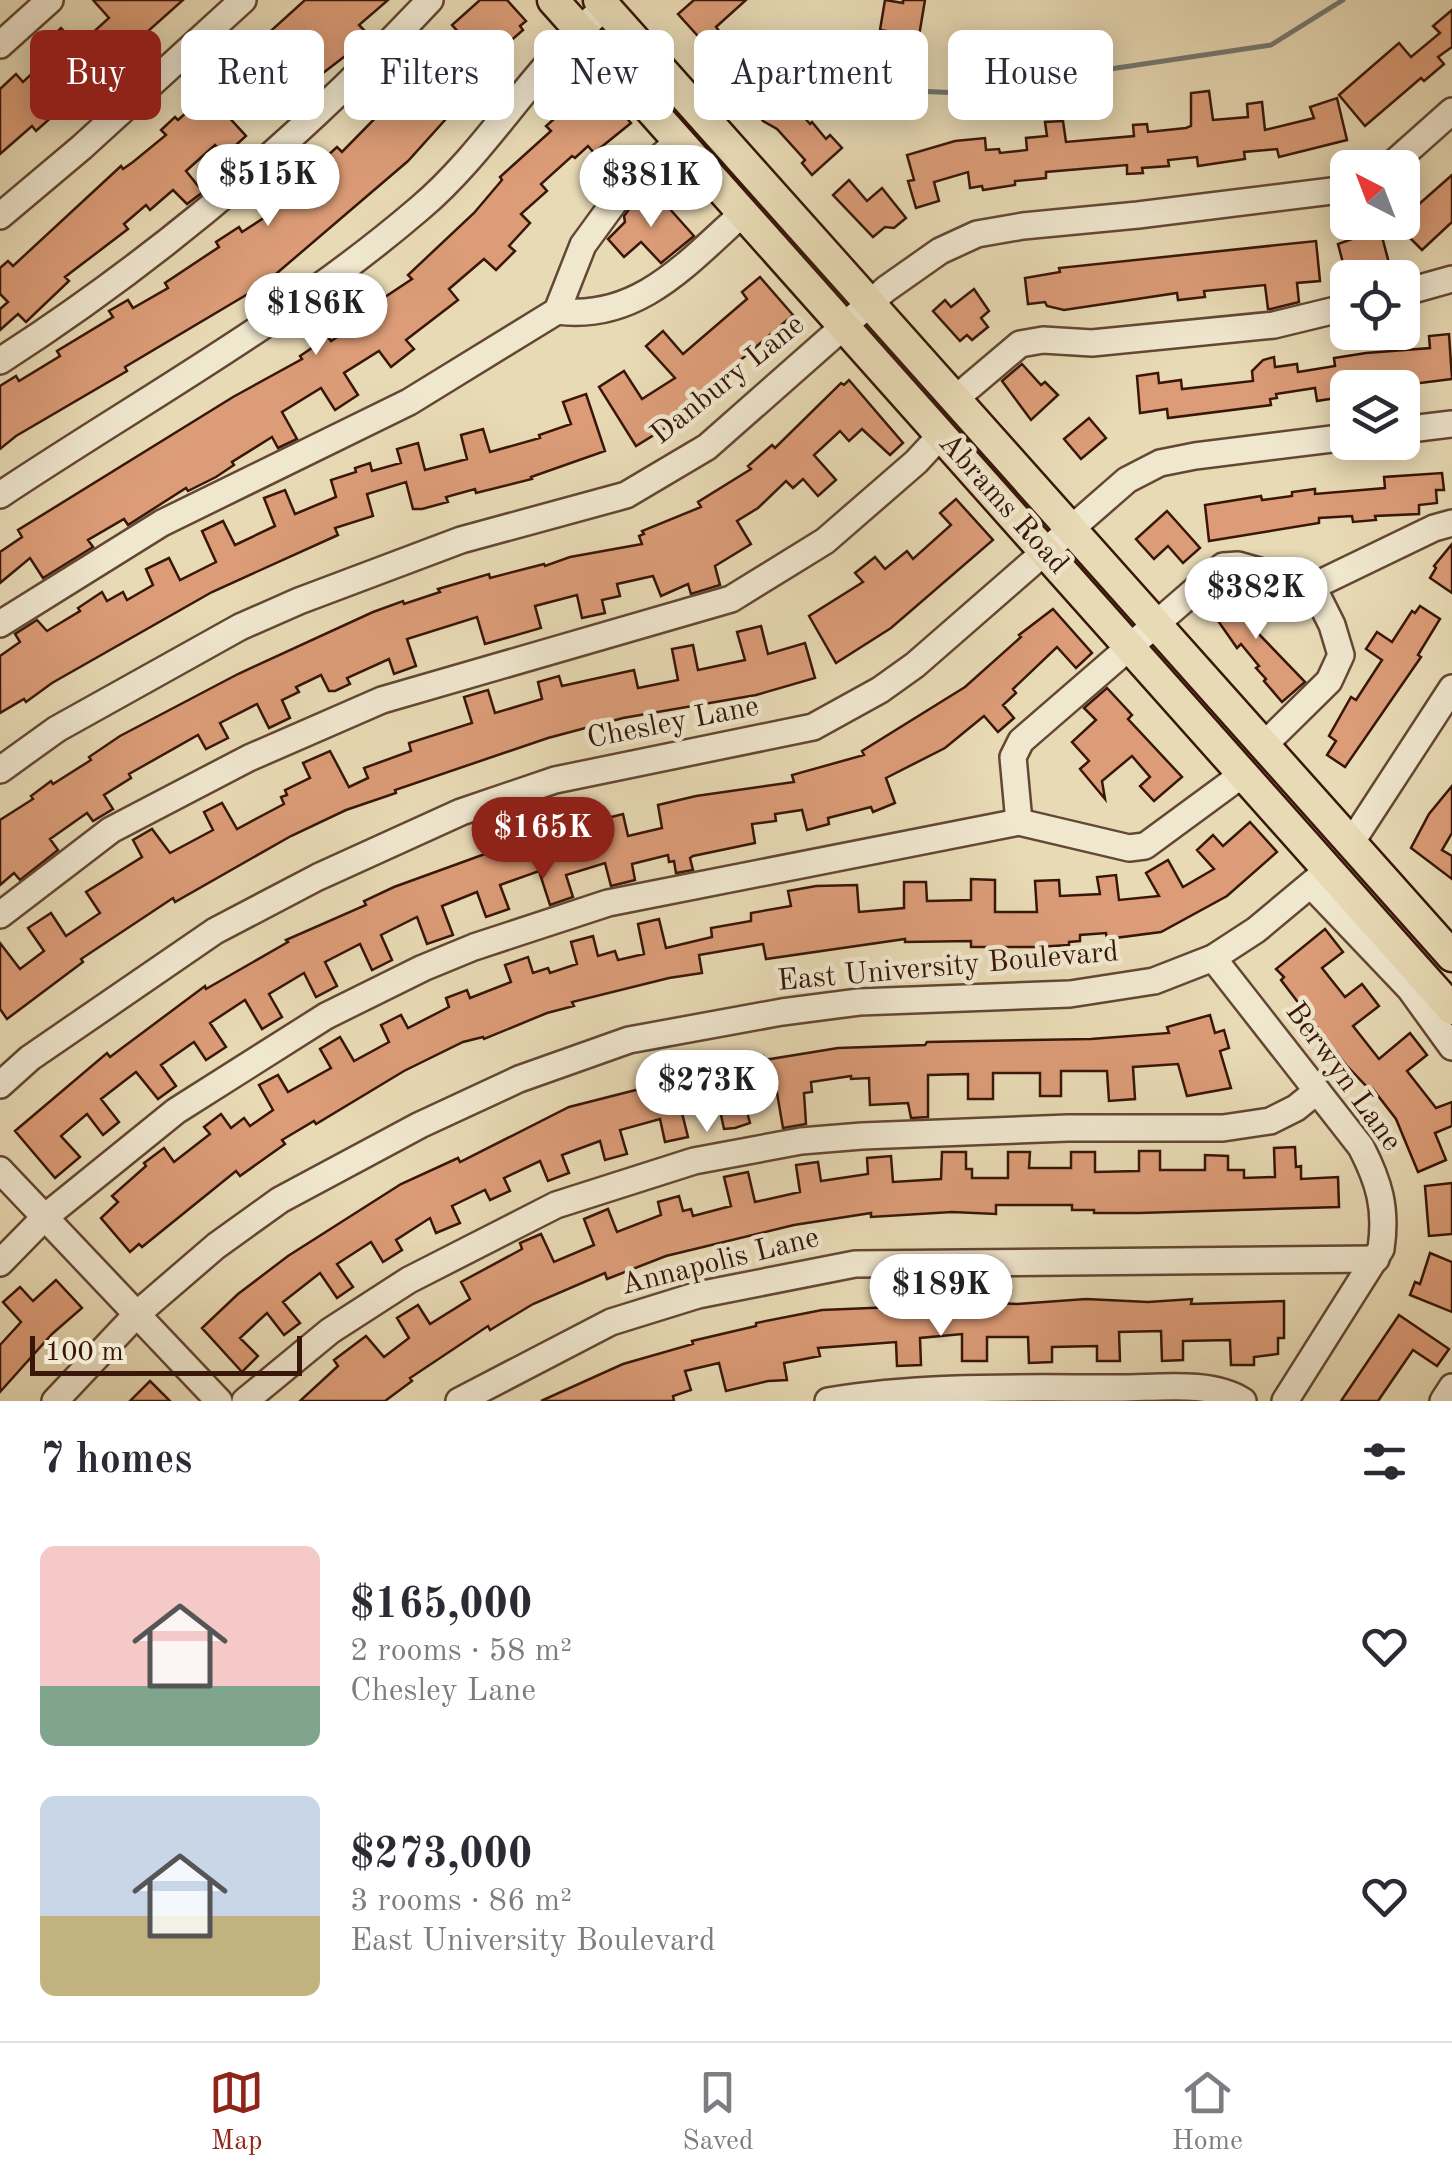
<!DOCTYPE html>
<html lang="en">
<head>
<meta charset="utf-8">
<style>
	body { margin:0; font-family:"Old Standard TT",serif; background:#f7f7f7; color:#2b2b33; height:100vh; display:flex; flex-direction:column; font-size:38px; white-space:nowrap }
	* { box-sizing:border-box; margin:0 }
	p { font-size:32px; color:#7c7c81 }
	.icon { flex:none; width:55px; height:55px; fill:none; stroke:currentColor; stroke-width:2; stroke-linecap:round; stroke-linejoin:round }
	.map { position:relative; height:1401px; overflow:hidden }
	.side { display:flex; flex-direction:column; background:#fff; flex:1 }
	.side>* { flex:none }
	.banner { position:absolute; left:30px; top:30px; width:1392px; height:90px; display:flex; gap:20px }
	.needle { width:65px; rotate:318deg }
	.buttons { position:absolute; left:1330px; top:150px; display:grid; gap:20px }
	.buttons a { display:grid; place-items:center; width:90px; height:90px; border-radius:15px; background:#fff; box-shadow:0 5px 25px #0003; font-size:50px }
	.scale { position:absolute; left:30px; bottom:25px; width:272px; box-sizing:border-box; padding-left:10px; border:5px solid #381608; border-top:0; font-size:28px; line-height:35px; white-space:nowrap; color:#381608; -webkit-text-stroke:8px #f0e7cf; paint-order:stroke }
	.price { position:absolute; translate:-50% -85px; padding:0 22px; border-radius:35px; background:#fff; color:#222; font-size:32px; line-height:65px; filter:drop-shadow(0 2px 5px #0008) }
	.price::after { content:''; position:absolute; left:50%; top:60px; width:30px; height:22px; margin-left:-15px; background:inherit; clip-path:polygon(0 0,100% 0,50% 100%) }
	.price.active { background:#8f2418; color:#fff }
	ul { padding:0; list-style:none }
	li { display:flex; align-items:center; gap:30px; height:250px; padding:0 40px }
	li span { display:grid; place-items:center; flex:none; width:280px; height:200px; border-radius:15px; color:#555 }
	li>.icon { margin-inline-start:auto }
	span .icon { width:120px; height:120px; fill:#fffc; stroke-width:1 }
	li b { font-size:42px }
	h2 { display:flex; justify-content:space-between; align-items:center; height:120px; padding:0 40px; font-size:42px }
	.chip { padding:0 35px; border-radius:15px; background:#fff; box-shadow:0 5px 25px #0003; font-size:35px; line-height:90px }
	.chip.active { background:#8f2418; color:#fff }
	.tabs { display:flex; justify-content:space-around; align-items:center; height:140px; border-top:2px solid #e1e1e2; background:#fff; font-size:28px; color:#7c7c81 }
	.tabs a { display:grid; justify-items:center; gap:5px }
	.tabs .active { color:#8f2418 }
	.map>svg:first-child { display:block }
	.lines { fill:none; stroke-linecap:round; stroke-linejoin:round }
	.stream { stroke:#747772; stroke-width:5 }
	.building { fill:#db9c77; stroke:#381608; stroke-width:2.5 }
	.minor-casing { stroke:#644733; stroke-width:30 }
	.major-casing { stroke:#381608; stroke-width:35 }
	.minor { stroke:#f0e7cf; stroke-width:25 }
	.major { stroke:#e8dab5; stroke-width:30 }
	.labels { text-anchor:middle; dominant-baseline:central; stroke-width:9; stroke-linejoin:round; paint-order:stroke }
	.street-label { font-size:30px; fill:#381608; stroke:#f0e7cf }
</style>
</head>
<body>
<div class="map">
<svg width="1452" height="1401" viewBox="0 0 1452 1401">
	<rect width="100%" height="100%" fill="#e8dab5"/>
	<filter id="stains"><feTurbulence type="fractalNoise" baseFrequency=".002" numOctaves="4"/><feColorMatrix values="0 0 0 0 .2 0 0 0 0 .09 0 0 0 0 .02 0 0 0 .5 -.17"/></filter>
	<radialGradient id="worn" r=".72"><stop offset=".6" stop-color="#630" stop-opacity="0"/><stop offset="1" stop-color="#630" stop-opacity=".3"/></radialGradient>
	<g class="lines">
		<path class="stream" d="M914,91L986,94L1110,69L1271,45L1343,0"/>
	</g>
	<g class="building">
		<path d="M93,0H183L36,131L32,126L0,154V89L16,74L23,82L53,54L44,44L61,28L78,46L109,18Z"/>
		<path d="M305,0H388L359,25L368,34L366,40L323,73L311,59L266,104L253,90L226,114L246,136L225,155L215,145L186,171L203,192L187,204L173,190L150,210L146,205L124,224L128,229L65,277L69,281L26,322L18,314L0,330V309L8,302L0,294V268L8,261L13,266L121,166L123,169L133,162L166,135L161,130L175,117L178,120L235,69L232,66Z"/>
		<path d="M480,0H507L526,21L520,26L523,30L482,66L484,68L467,85L470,87L441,117L445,120L408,161L263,285L125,367L127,371L16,436L0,449V386L16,376L19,381L60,356L57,351L113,317L109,311L128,300L133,308L168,288L165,283L219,247L216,242L239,227L242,232L273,212L264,202L283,186L299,206L329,181L316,166L337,147L342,152L393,100L390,97L412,73L403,64L420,47L434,61L461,35L452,25Z"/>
		<path d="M694,0H746L716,27L720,32L706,45L678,14Z"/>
		<path d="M885,0L903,3V0H925L919,36L880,30Z"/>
		<path d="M1452,10V47L1438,57L1444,64L1424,81L1421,78L1365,126L1339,95L1399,43L1411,57L1440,33L1433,26Z"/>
		<path d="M768,75L810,124L812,122L826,139L830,135L842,148L812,175L802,163L805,160L777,129L763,121L745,96Z"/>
		<path d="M598,86L631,123L594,153L588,146L575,158L572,156L541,184L547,191L521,214L530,223L509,246L515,251L496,270L484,259L449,289L458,300L406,340L414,349L391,367L379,351L344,373L358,395L335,410L321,388L282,412L297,439L278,448L272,437L232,462L234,465L216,477L188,491L186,488L128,525L124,519L88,540L93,547L43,578L30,558L0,583V552L22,537L18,530L233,397L302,359L300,356L328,337L331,341L358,324L356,321L382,299L412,279L408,275L474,213L502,180L500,177L551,131L546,126L587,90L590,93Z"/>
		<path d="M1209,91L1213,120L1248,117L1247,104L1262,102L1265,130L1314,118L1310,107L1337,98L1347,140L1279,157L1277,149L1244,152L1245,159L1198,166L1197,157L1168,160L1169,166L1142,168L1143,173L1127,174V165L1046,172V178L1015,181V185L983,190L982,186L970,188L968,172L934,182L939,201L916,208L908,181L914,180L907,155L955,141L985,138L986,150L999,149L1000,153L1027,150L1026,138L1047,136L1045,122L1063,121L1066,142L1134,136L1133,125L1147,124L1148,132L1186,128L1191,126V93Z"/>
		<path d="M1452,175V222L1422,250L1399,227L1413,215L1410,212Z"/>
		<path d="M849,180L867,201L882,188L906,218L894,228L885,227L873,237L833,195Z"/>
		<path d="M652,195L657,201L660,198L694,236L661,263L641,242L624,257L608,239L625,222L624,216L630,208Z"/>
		<path d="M1380,229L1390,267L1347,278L1338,244Z"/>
		<path d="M1316,241L1320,281L1297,283L1299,302L1271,309H1268L1265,285L1204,291L1205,297L1178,300L1177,293L1064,310L1047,306L1045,302L1028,304L1025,278L1060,272L1059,268Z"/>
		<path d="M760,277L793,315L680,412L683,417L636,446L599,387L624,371L642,399L675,378L646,346L663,331L683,354L747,299L742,292Z"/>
		<path d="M974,289L989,311L981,318L988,327L972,340L967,335L960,341L933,311L945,300L951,307Z"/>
		<path d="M1449,334L1452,379L1404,385L1405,388H1348V392L1341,393L1342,397L1317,401L1315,388L1276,394L1277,398L1270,399L1271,405L1168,418L1167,409L1140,413L1137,376L1158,373L1159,383L1181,380L1182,389L1253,381L1252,371L1263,360L1274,357L1275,367L1297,364L1298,372L1335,366L1334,358L1366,353L1430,348L1429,336Z"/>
		<path d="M1022,364L1041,385L1045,382L1058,395L1031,420L1002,381Z"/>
		<path d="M849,380L903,443L890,455L862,429L849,441L840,431L814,455L836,480L818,496L803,479L793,488L786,481L758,508L737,521L751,544L715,566L720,585L691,594L688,584L661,596L653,576L617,584L620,596L602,600L605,613L582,618L577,595L535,606L541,628L485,644L477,617L407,639L416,666L394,674L389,659L347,678L350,684L335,691H329L321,675L296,687L299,692L282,700L290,718L269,728L257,704L220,723L228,738L206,749L198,735L129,774L131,778L104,795L113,809L93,821L87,813L50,839L58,850L20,880L14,873L0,885V820L33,799L31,796L51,781L53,784L91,760L89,757L120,736L238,674L373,612L403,601L404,604L440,592L438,589L489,574L490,578L544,564L545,566L570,557L642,544L639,536L644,534L642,531L701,507L698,502L751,469L748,466L772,445L775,448L841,383L844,385Z"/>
		<path d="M586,394L605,451L531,477L532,479L476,493L475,489L446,497L448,502L422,509H413L406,482L367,494L373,516L335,528L338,535L212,592L52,683L26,702L24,699L0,713V656L20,642L15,634L37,620L47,631L80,611L78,608L102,592L107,601L123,592L127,600L153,585L146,569L169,558L180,580L216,562L202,531L223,521L235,545L275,526L264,498L285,490L295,514L336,497L331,480L356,472L355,468L370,463L372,471L401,463L397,449L418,443L425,470L467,459L461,435L483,429L490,452L540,438L539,435L571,424L563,402Z"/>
		<path d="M1089,418L1106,438L1081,459L1064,439Z"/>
		<path d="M1442,473L1444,490H1436L1437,503L1419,505V514L1375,516L1376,520L1353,522L1352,516L1319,518V523L1209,541L1205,505L1261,496L1262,500L1292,496V492L1315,489V494L1385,488L1384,477Z"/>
		<path d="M956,499L993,540L891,628L836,663L809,616L863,582L855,573L875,557L885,569L907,551L913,559L951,525L940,513Z"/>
		<path d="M1167,511L1200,548L1183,563L1168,546L1154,559L1136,539Z"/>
		<path d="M1452,544V593L1430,578L1436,568L1434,566Z"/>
		<path d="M1227,586L1243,605L1250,599L1258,608L1263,604L1273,616L1256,631L1305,682L1282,702L1264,681L1266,679L1256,668L1259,666L1241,644L1237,648L1216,618L1222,612L1211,600Z"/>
		<path d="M1420,606L1440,619L1418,655L1421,657L1345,767L1327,755L1336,741L1329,736L1351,697L1356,700L1382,660L1366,649L1377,632L1392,642L1412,611L1415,613Z"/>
		<path d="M1053,609L1092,653L1076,668L1057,647L1013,689L1016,693L1003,705L1014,718L998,732L984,716L945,748L886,778L895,803L873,812L871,807L828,818L829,824L807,830L802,810L775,814L776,821L752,824L755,843L693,856L690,858L693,870L676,873L674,861L669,862L668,855L632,864L635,880L611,886L605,863L566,875L573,897L550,905L539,871L500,885L509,909L486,917L477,892L442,906L453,935L427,944L417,917L381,935L392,960L372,970L360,944L325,962L337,986L316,997L304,973L269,994L282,1017L262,1029L245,1000L210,1023L226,1047L206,1060L194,1042L161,1065L176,1086L158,1099L136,1072L101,1099L119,1122L103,1135L87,1114L61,1136L80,1157L55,1178L15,1131L107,1053L110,1057L205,986L206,989L288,942L286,940L366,905L364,901L394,887L529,838L623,814L628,836L662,828L658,805L696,796L794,782L792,775L864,755L862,751L965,687L1021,637L1019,635Z"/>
		<path d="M761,626L768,654L805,643L815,678L756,695L623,718L548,738L395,790L396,793L346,810L291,836L175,902L173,898L81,959L83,962L7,1019L0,1009V943L20,969L44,951L28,928L51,913L66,936L100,913L86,892L142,857L133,840L152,829L170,853L213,830L204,812L222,803L237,829L284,804L281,797L287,795L285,790L310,778L303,763L330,751L349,787L368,778L364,768L411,751L409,743L472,723L464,697L488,690L495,713L542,699L538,682L559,676L562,686L634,670L638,688L678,680L672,649L693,645L698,670L745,660L737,632Z"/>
		<path d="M1107,688L1132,715L1128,719L1182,777L1154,801L1140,786L1150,777L1132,756L1102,781L1105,799L1080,769L1089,761L1072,742L1096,720L1084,708Z"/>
		<path d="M1452,786V833L1442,850L1452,856V879L1411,848L1429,814Z"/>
		<path d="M1250,822L1277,852L1227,896L1161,932L1107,939L1106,933L1080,935V941L1069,942V945L1036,947H971V941L905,942V939L766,959L763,944L699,955L702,973L669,978L572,1002L574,1006L547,1013L484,1039L483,1037L463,1042L404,1071L316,1124L314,1121L282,1140L285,1144L240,1176L236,1171L142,1247L139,1244L130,1252L101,1218L118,1202L112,1196L146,1166L144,1163L164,1148L174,1162L210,1134L204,1127L221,1114L231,1128L244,1118L250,1126L273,1110L259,1085L278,1075L288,1092L331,1068L320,1049L340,1037L354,1061L389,1042L381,1025L401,1015L408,1028L449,1007L446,998L467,990L470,998L511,982L505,965L528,957L533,973L548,968L550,973L577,964L571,942L593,936L598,956L615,951L618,960L644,954L638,924L659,919L666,948L712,937L711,928L751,921V913L791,906L788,891L816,886L857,885L859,912L904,908V882H926L927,901L971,900V879L995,880V912H1037L1035,881L1059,880L1060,896L1100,894L1097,877L1116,875L1119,900L1159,896L1146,873L1168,860L1183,887L1214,869L1197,850L1213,835L1223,846Z"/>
		<path d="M1325,929L1343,952L1322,968L1345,997L1362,984L1379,1006L1353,1026L1379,1059L1410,1033L1427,1055L1407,1071L1436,1108L1452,1102V1126L1435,1133L1446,1160L1418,1172L1396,1119L1372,1088L1370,1090L1346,1065L1281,980L1284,977L1276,969Z"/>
		<path d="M1210,1015L1215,1033L1224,1030L1229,1048L1220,1051L1231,1088L1187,1096L1178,1064L1133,1067L1135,1099L1109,1101L1107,1071H1061V1096H1040V1073H993V1099H968V1074L928,1075V1117L911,1118L908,1103L870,1105L869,1078L851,1079V1076L811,1082L812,1092L804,1093L806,1124L783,1128L777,1093L744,1101L750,1123L735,1128L724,1129L718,1101L681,1109L688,1137L665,1142L660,1119L620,1130L627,1154L605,1160L600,1141L562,1155L569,1173L548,1181L540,1161L504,1178L510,1191L490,1200L485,1190L452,1206L460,1223L436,1233L430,1218L396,1240L402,1250L383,1262L371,1242L337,1264L353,1287L337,1298L320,1273L283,1302L300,1323L284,1335L267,1313L240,1338L258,1356L242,1372L202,1328L238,1294L288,1256L401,1184L458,1158L460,1162L569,1107L671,1081L670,1077L675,1074L763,1056L764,1060L838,1048L925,1045L927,1042L1091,1039L1169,1033L1167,1027Z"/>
		<path d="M1295,1147L1296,1167L1301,1166V1179L1338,1177L1339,1207L1139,1213H1094V1210H1072V1205H996V1214L952,1212L871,1217V1213L794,1225L666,1256L607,1279L605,1273L533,1304L490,1330L488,1326L410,1378L412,1381L385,1401H300L338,1366L334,1360L366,1336L384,1357L409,1338L397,1318L418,1305L430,1324L470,1299L461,1282L522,1249L520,1243L541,1234L554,1262L594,1245L584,1219L608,1209L617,1232L661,1215L658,1202L679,1196L683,1211L691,1209L693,1216L731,1206L724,1177L748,1172L755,1202L800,1192L796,1165L818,1162L821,1181L868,1174L867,1158L891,1156L893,1182L941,1179L942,1152H966V1169H972V1178H1008V1152H1030L1029,1168H1071V1152H1095V1172L1139,1171V1151H1160V1170H1205V1155L1228,1156V1170H1244V1178L1275,1177L1274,1148Z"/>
		<path d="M1452,1183V1234L1429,1236L1425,1186Z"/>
		<path d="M1430,1253L1452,1262V1312L1410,1295L1415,1282L1420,1284Z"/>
		<path d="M56,1280L82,1308L52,1334L0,1392V1345L21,1322L3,1302L20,1287L33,1301Z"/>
		<path d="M1086,1299L1148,1302L1192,1299L1191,1304L1284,1301V1338H1278V1354L1254,1357V1365H1231L1230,1340L1183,1341V1360L1162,1361L1161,1331L1119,1332L1120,1361H1097V1346L1052,1347V1362L1029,1363L1028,1337H987V1361H962V1334L920,1338L921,1365L897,1366L896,1342L818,1348L820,1356L784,1363L787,1380L768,1381L726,1391L719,1363L685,1371L691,1390L673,1396L674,1401H541L623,1364L693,1344L692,1341L756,1326V1323L822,1310L918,1306V1302L953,1301L1017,1304Z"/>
		<path d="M1399,1315L1449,1349L1437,1366L1413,1350L1378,1401H1341Z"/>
		<path d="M150,1381L170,1401H130Z"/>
	</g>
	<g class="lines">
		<g class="minor-casing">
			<g id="minor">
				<path d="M0,45L50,0"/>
				<path d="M1388,168L1452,111"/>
				<path d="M0,216L82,147L243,0"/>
				<path d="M1402,293L1452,279"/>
				<path d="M557,311C638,322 688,262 743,213"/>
				<path d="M0,361C158,259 302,137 430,0"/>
				<path d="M955,399L1020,344L1043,340L1092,343L1274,325L1348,307"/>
				<path d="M1402,430L1452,424"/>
				<path d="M0,495C141,401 291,319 420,208C486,152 529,74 594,17"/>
				<path d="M0,624L162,523L409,402L557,311L583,245L621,193L678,141"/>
				<path d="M1264,745L1329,681L1341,655L1332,625L1317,595L1318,584"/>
				<path d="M0,770L57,729L240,627L299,601L461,540L626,495L707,447L886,289L940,251L977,234L1023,226L1138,215L1348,189"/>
				<path d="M1019,822L1013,757L1021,741L1223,566L1238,565L1308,585L1318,584L1434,528L1452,523"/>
				<path d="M1351,843L1452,688"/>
				<path d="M1311,885L1410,989L1452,1047"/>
				<path d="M0,915L111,830L249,758L382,700L731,599L825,541L916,462L941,435"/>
				<path d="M1213,958L1361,1147C1379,1182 1387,1208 1381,1249L1285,1401"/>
				<path d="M0,1085L30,1058L215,931L318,877L461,812L555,780L813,727L880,690L915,665L1127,480L1160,463L1195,456L1348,437"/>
				<path d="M0,1170L219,1401"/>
				<path d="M0,1263L45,1217L176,1111L326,1016L423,968L474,947L608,903L1019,822L1129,848L1145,846L1243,774"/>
				<path d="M55,1401L137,1314L216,1246L280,1200L420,1125L519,1079L629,1040L782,1012L859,1002L1070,994L1154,981L1213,958L1256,930L1328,870"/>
				<path d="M245,1401L330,1331L409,1280L556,1205L694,1161L801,1141L862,1136L1068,1128H1223L1270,1121L1296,1108L1317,1091"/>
				<path d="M459,1401L611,1322L698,1295L855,1264L1376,1259"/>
				<path d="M828,1401C921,1385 1018,1388 1113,1388C1152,1389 1209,1379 1243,1401"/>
				<path d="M1443,1401L1452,1387"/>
			</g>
		</g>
		<g class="major-casing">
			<g id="major">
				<path d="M553,0L1452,1009"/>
				<path d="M599,0L1452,956"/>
			</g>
		</g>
		<use href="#minor" class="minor"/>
		<use href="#major" class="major"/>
	</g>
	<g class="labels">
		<g class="street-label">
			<text transform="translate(728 380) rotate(-39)">Danbury Lane</text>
			<text transform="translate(1003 504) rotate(48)">Abrams Road</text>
			<text transform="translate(673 723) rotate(-11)">Chesley Lane</text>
			<text transform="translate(948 967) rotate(-5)">East University Boulevard</text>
			<text transform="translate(1343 1077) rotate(54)">Berwyn Lane</text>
			<text transform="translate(720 1262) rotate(-14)">Annapolis Lane</text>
		</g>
	</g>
	<rect width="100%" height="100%" filter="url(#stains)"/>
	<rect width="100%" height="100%" fill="url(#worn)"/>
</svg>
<div class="buttons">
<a><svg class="needle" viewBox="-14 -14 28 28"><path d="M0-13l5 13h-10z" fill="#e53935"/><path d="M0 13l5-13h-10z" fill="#7c7c81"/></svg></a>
<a><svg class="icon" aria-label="locate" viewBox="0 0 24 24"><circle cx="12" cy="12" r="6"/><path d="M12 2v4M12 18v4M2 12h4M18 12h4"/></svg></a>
<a><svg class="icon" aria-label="layers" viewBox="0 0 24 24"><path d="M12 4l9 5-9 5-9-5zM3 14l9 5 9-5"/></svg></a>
</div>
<div class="scale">100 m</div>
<b class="price" style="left:268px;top:229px">$515K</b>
<b class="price" style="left:651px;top:230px">$381K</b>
<b class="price" style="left:316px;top:358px">$186K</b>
<b class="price" style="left:1256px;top:642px">$382K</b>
<b class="price active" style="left:543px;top:882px">$165K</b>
<b class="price" style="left:707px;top:1135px">$273K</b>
<b class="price" style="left:941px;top:1339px">$189K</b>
<div class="banner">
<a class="chip active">Buy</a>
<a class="chip">Rent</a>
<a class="chip">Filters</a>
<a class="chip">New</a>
<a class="chip">Apartment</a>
<a class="chip">House</a>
</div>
</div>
<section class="side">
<h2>7 homes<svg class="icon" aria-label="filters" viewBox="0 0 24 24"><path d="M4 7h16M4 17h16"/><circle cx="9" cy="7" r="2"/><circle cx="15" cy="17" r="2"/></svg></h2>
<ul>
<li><span style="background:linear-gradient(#f6c9c9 70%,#7fa58c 0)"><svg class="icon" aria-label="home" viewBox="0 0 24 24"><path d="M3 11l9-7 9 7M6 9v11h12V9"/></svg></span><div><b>$165,000</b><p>2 rooms · 58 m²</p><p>Chesley Lane</p></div><svg class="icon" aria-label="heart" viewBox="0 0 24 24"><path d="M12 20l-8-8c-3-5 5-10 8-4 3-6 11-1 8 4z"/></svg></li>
<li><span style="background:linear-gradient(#c9d6e8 60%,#c2b280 0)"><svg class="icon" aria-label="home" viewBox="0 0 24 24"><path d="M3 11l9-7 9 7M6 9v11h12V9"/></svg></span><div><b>$273,000</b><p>3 rooms · 86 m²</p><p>East University Boulevard</p></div><svg class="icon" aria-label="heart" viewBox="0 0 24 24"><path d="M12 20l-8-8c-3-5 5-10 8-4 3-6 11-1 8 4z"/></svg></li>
</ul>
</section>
<nav class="tabs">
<a class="active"><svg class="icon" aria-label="map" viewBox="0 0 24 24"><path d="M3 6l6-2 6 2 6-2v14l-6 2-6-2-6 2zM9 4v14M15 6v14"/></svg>Map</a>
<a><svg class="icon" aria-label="saved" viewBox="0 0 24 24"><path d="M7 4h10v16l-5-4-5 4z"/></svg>Saved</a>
<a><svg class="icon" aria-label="home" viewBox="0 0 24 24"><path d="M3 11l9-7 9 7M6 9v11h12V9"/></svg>Home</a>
</nav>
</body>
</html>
